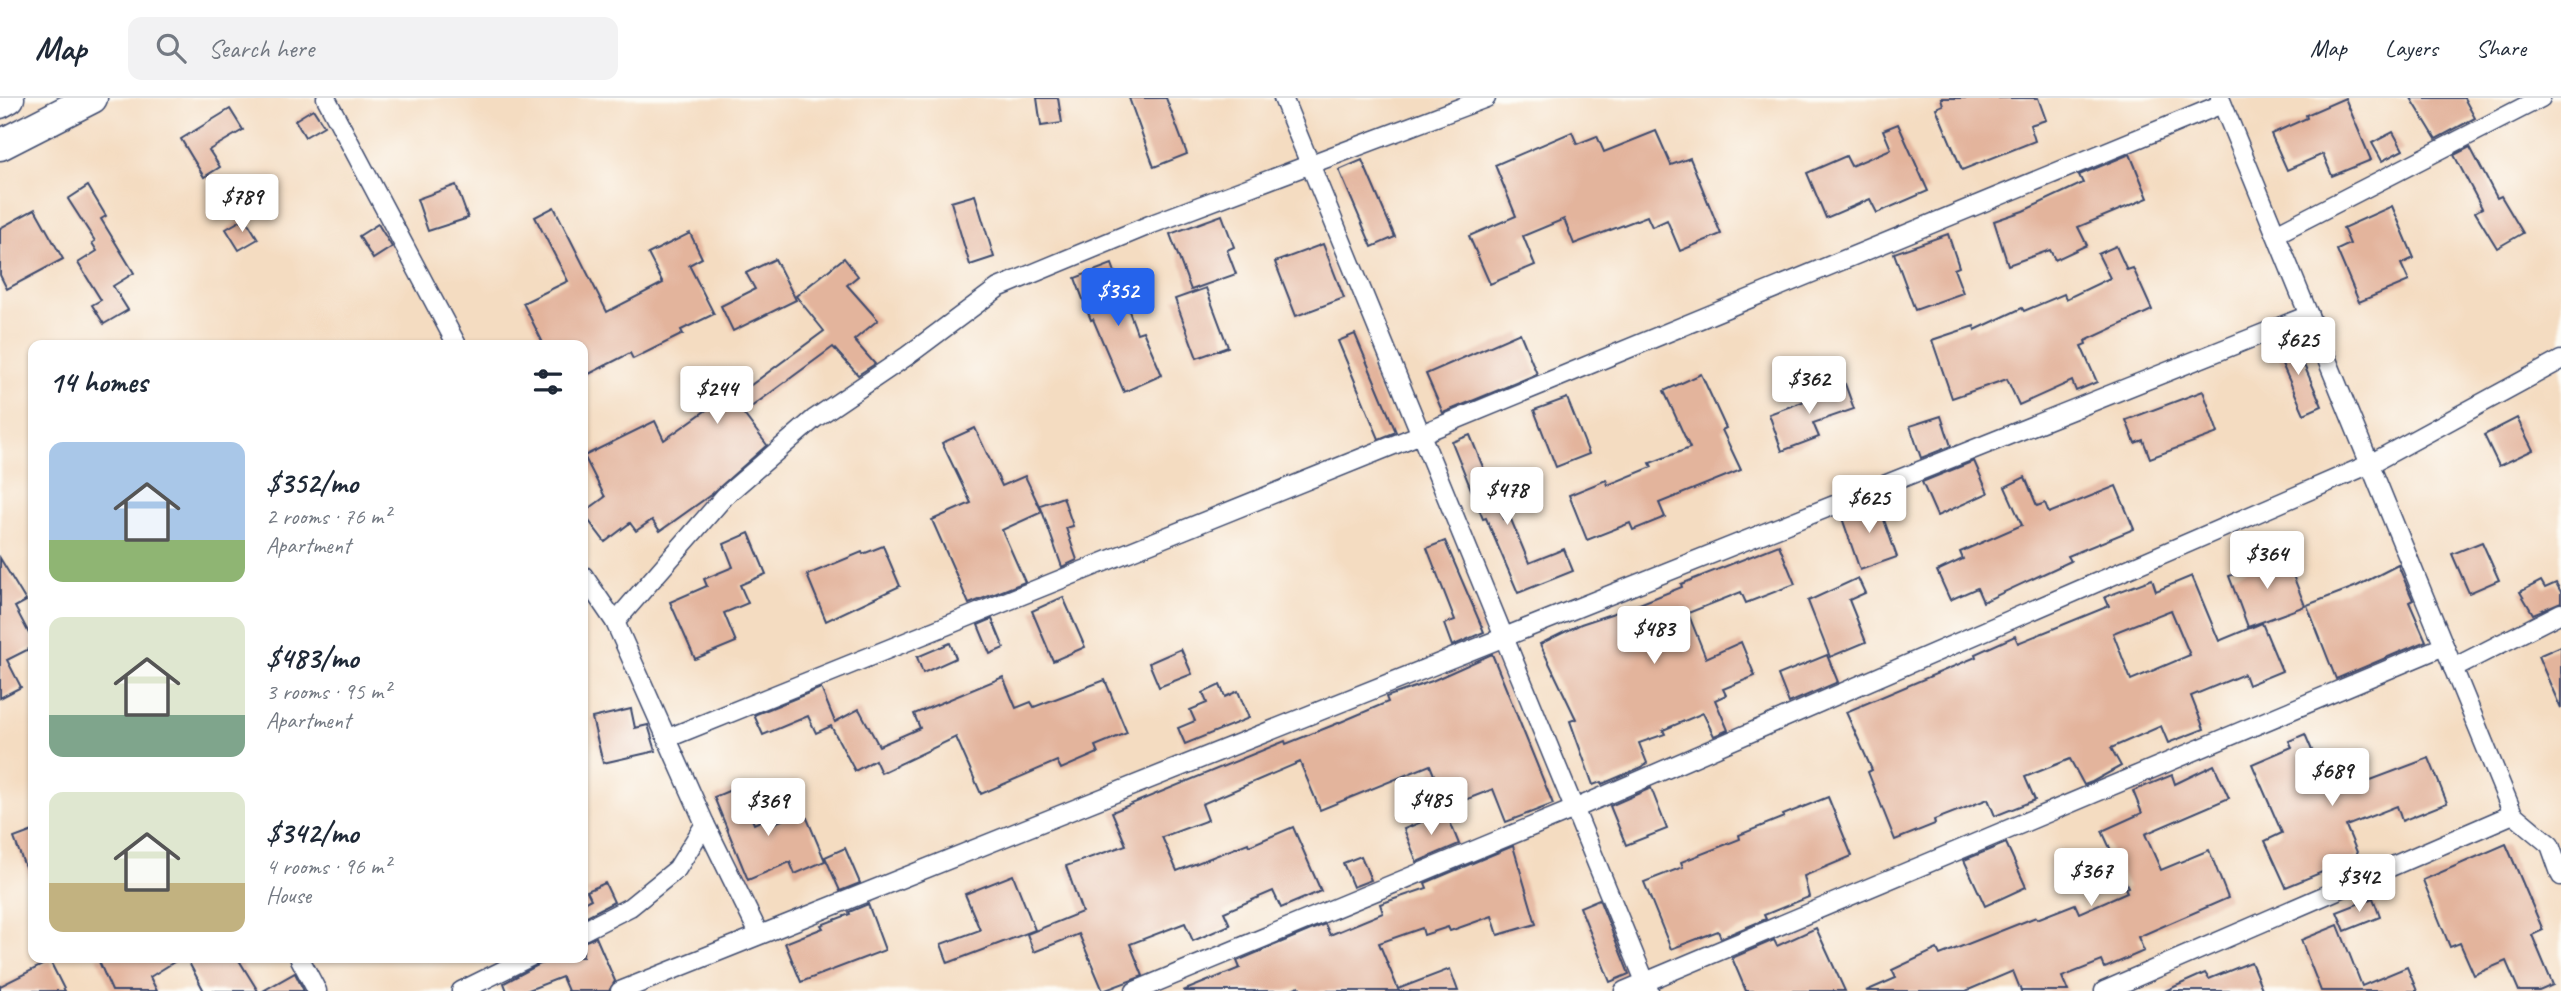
<!DOCTYPE html>
<html lang="en">
<head>
<meta charset="utf-8">
<style>
	body { margin:0; font-family:Caveat,sans-serif; background:#f2f2f3; color:#1f2937; height:100vh; display:flex; flex-direction:column; font-size:26px; white-space:nowrap }
	* { box-sizing:border-box; margin:0 }
	p { font-size:23px; color:#747a83 }
	.icon { flex:none; width:38px; height:38px; fill:none; stroke:currentColor; stroke-width:2; stroke-linecap:round; stroke-linejoin:round }
	.map { position:relative; flex:1; overflow:hidden }
	.side { position:absolute; left:28px; top:242px; width:560px; height:623px; display:flex; flex-direction:column; background:#fff; border-radius:14px; box-shadow:0 2px 5px #0004 }
	.side>* { flex:none }
	.price { position:absolute; translate:-50% -60px; padding:0 16px; border-radius:7px; background:#fff; color:#222; font-size:23px; line-height:46px; filter:drop-shadow(0 2px 4px #0008) }
	.price::after { content:''; position:absolute; left:50%; top:42px; width:21px; height:16px; margin-left:-10px; background:inherit; clip-path:polygon(0 0,100% 0,50% 100%) }
	.price.current { background:#2563eb; color:#fff }
	ul { padding:0; list-style:none }
	li { display:flex; align-items:center; gap:21px; height:175px; padding:0 21px }
	li span { display:grid; place-items:center; flex:none; width:196px; height:140px; border-radius:14px; color:#555 }
	li>.icon { margin-inline-start:auto }
	span .icon { width:84px; height:84px; fill:#fffc; stroke-width:1 }
	li b { font-size:30px }
	h2 { display:flex; justify-content:space-between; align-items:center; height:84px; padding:0 21px; font-size:30px }
	header { display:flex; align-items:center; gap:42px; box-sizing:border-box; height:98px; padding:0 35px; background:#fff; border-bottom:2px solid #e0e1e3 }
	header strong { font-size:33px }
	nav { display:flex; gap:38px; margin-inline-start:auto; font-size:24px }
	.search { width:490px; height:63px; background:#f2f2f3; display:flex; align-items:center; gap:18px; box-sizing:border-box; padding:0 24px; border-radius:14px; color:#747a83; font-size:26px }
	.map>svg:first-child { display:block }
	.building { fill:#e3b49c; fill-rule:evenodd }
	.lines { fill:none; stroke-linecap:round; stroke-linejoin:round }
	.minor-casing { stroke:#3c496d; stroke-width:21 }
	.trunk-casing { stroke:#3c496d; stroke-width:33 }
	.minor { stroke:#fff; stroke-width:18 }
	.trunk { stroke:#fff; stroke-width:30 }
</style>
</head>
<body>
<header>
<strong>Map</strong>
<div class="search"><svg class="icon" aria-label="search" viewBox="0 0 24 24"><circle cx="10" cy="10" r="6"/><path d="M15 15l6 6"/></svg>Search here</div>
<nav><a>Map</a><a>Layers</a><a>Share</a></nav>
</header>
<div class="map">
<svg width="2561" height="893" viewBox="0 0 2561 893">
	<rect width="100%" height="100%" fill="#fdfcf7"/>
	<filter id="ink" filterUnits="userSpaceOnUse"><feTurbulence type="fractalNoise" baseFrequency=".0143" numOctaves="2"/><feDisplacementMap in="SourceGraphic" scale="14" xChannelSelector="R" yChannelSelector="G"/><feConvolveMatrix kernelMatrix="1 2 1 2 8 2 1 2 1" color-interpolation-filters="sRGB"/></filter>
	<filter id="wash" filterUnits="userSpaceOnUse"><feTurbulence type="fractalNoise" baseFrequency=".00686" numOctaves="4" result="noise"/><feDisplacementMap in="SourceGraphic" scale="28" xChannelSelector="R" yChannelSelector="G"/><feGaussianBlur stdDeviation="1.57" result="paint"/><feColorMatrix in="noise" values="0 0 0 0 0 0 0 0 0 0 0 0 0 0 0 0 0 1.4 0 .05"/><feComposite in="paint" operator="in"/></filter>
	<g filter="url(#wash)">
		<rect width="100%" height="100%" fill="#f4dcc1"/>
		<g id="blocks">
			<g class="building">
				<path d="M1037,0H1058L1062,25L1041,28Z"/>
				<path d="M1129,0H1166L1187,56L1154,69Z"/>
				<path d="M1941,0H2038L2046,22L2030,27L2035,43L1962,72L1936,10L1943,7Z"/>
				<path d="M2345,0L2371,62L2332,78L2323,56L2287,72L2271,36L2307,20L2306,17Z"/>
				<path d="M2411,0H2464L2475,20L2436,41Z"/>
				<path d="M230,11L243,32L209,52L220,69L204,79L181,41Z"/>
				<path d="M313,11L324,28L305,39L295,22Z"/>
				<path d="M1898,26L1928,93L1877,115L1870,101L1826,120L1807,75L1846,58L1851,68L1891,51L1883,32Z"/>
				<path d="M1656,33L1671,67L1690,60L1721,136L1680,153L1667,122L1652,129L1647,118L1574,146L1564,121L1523,138L1535,167L1490,186L1469,138L1516,118L1495,67L1572,34L1577,46L1597,38L1604,54Z"/>
				<path d="M2393,34L2403,52L2382,63L2372,45Z"/>
				<path d="M2470,49L2497,100L2501,98L2523,135L2497,150L2475,114L2482,110L2454,57Z"/>
				<path d="M2130,56L2148,100L2078,129L2087,147L2055,162L2050,152L2008,167L1994,123L2023,113L2083,85L2079,77Z"/>
				<path d="M1362,62L1395,139L1372,149L1339,72Z"/>
				<path d="M456,87L468,120L428,133L417,101Z"/>
				<path d="M88,88L106,118L101,121L134,175L113,188L128,212L104,226L92,207L101,202L78,165L97,153L92,145L95,143L68,101Z"/>
				<path d="M975,97L994,159L970,167L951,104Z"/>
				<path d="M2392,108L2414,160L2401,166L2409,183L2359,204L2337,152L2350,146L2343,130Z"/>
				<path d="M554,109L607,214L663,185L648,156L690,135L702,160L689,167L714,216L681,232L683,236L633,261L630,255L583,279V247H544L523,205L568,183L535,119Z"/>
				<path d="M35,111L63,161L7,191L0,177V130Z"/>
				<path d="M1222,117L1234,149L1227,152L1236,176L1191,192L1170,136Z"/>
				<path d="M245,120L258,141L239,152L226,131Z"/>
				<path d="M378,126L392,149L373,161L359,138Z"/>
				<path d="M1948,136L1959,169L1954,171L1963,195L1915,212L1894,155Z"/>
				<path d="M1323,146L1344,200L1296,218L1275,164Z"/>
				<path d="M2116,148L2127,172L2133,170L2152,212L2085,243L2086,246L2081,248L2097,284L2076,293L2072,283L2019,307L2007,281L1952,300L1932,242L1974,228L1975,232L2022,210L2024,213L2064,196L2066,201L2110,180L2098,156Z"/>
				<path d="M844,160L858,178L847,187L878,222L854,242L875,266L858,277L833,249L743,315L767,347L712,396L660,433L652,422L636,433L630,425L605,444L583,415L605,399L584,358L655,323L664,342L729,296L732,301L824,233L796,198Z"/>
				<path d="M775,161L796,202L733,233L721,208L755,191L746,175Z"/>
				<path d="M1112,166L1137,235L1143,233L1162,277L1124,294L1093,221L1091,222L1075,180Z"/>
				<path d="M1206,190L1228,249L1197,260L1175,201Z"/>
				<path d="M1520,235L1537,276L1443,315L1426,276Z"/>
				<path d="M1355,236L1396,334L1379,341L1338,243Z"/>
				<path d="M2293,242L2322,308L2304,316L2275,250Z"/>
				<path d="M1701,276L1726,330L1722,332L1741,372L1659,405L1665,419L1633,432L1630,425L1587,442L1569,397L1606,382L1608,387L1652,369L1650,365L1690,350L1664,293Z"/>
				<path d="M1845,286L1854,311L1813,325L1819,339L1782,353L1769,316L1808,302L1807,299Z"/>
				<path d="M2203,293L2218,335L2150,360L2143,342L2135,345L2126,322Z"/>
				<path d="M1567,300L1589,356L1556,369L1534,312Z"/>
				<path d="M1941,318L1951,348L1921,360L1910,328Z"/>
				<path d="M2517,320L2533,352L2499,368L2484,337Z"/>
				<path d="M975,330L1002,388L1025,378L1042,414L1002,432L1025,484L969,506L932,422L971,405L942,345Z"/>
				<path d="M1470,337L1504,421L1510,419L1529,465L1564,451L1573,473L1518,495L1486,420L1483,421L1452,344Z"/>
				<path d="M1974,363L1988,395L1937,418L1922,384Z"/>
				<path d="M2025,379L2037,408L2045,405L2049,415L2116,388L2134,431L2068,458L2071,463L1983,504L1977,490L1950,502L1937,473L1963,461L1960,454L2022,427L2005,389Z"/>
				<path d="M1063,399L1073,428L1066,430L1077,462L1062,469L1040,407Z"/>
				<path d="M1877,402L1897,459L1860,472L1841,417Z"/>
				<path d="M749,435L766,476L740,487L748,505L724,515L736,544L695,561L670,504L707,488L704,481L733,469L724,446Z"/>
				<path d="M1445,443L1484,534L1452,548L1444,526L1455,522L1427,450Z"/>
				<path d="M2482,444L2499,482L2469,495L2452,456Z"/>
				<path d="M1779,447L1795,486L1746,505L1741,494L1688,515L1706,560L1741,544L1755,578L1723,591L1726,597L1715,602L1728,632L1714,638L1703,615L1663,632L1665,636L1639,645L1647,665L1642,669L1602,686L1601,684L1593,687L1570,623L1576,621L1540,546L1581,526L1632,509L1682,489L1681,486Z"/>
				<path d="M883,448L900,488L826,523L807,477L862,454L863,456Z"/>
				<path d="M2285,457L2305,508L2248,529L2229,478Z"/>
				<path d="M0,460L26,503L15,509L33,543V549L7,562L21,589L0,600Z"/>
				<path d="M2398,467L2413,502L2409,504L2426,543L2336,581L2307,507L2357,488Z"/>
				<path d="M2192,478L2219,543L2262,525L2282,573L2248,587L2244,576L2191,598L2204,631L2168,645L2161,628L2111,650L2121,668L2092,684L2084,687L2070,661L2025,679L2035,702L1995,718L1988,701L1934,722L1935,726L1895,742L1868,674L1872,672L1846,614L1976,559L1975,556L2015,538L2018,545L2109,508L2105,499L2152,481L2156,493ZM2171,512L2190,557L2131,582L2113,535Z"/>
				<path d="M1858,480L1865,495L1849,502L1866,544L1830,559L1808,503Z"/>
				<path d="M2541,483L2545,490L2556,485L2561,494V504L2533,516L2520,494Z"/>
				<path d="M1063,499L1085,549L1053,563L1032,513Z"/>
				<path d="M992,521L1004,550L990,556L978,527Z"/>
				<path d="M950,545L956,560L923,575L917,559Z"/>
				<path d="M2561,548V611L2538,558Z"/>
				<path d="M1181,551L1192,576L1159,589L1149,565Z"/>
				<path d="M1492,556L1553,706L1506,724L1493,691L1447,709L1430,667L1320,712L1300,664L1202,706L1208,722L1162,739L1177,773L1248,745L1249,748L1293,729L1321,793L1281,810L1273,793L1224,814L1230,827L1193,843L1185,825L1130,846L1143,878L1103,893L1079,836L1034,854L1027,836L1082,814L1066,768L1126,747L1112,714L1285,643L1286,646L1336,626L1388,604L1386,599L1432,583Z"/>
				<path d="M1827,557L1838,584L1789,605L1778,577Z"/>
				<path d="M1003,579L1016,610L1031,604L1034,609L1105,582L1127,635L1095,648L1098,655L1061,671L1057,663L981,696L956,639L881,675L875,662L855,673L831,628L816,635L808,618L763,637L754,617L821,590L835,624L859,611L879,648L920,630L914,616Z"/>
				<path d="M1220,587L1225,599L1238,593L1249,620L1185,646L1178,630L1195,623L1190,612L1207,605L1203,595Z"/>
				<path d="M631,611L635,630L648,627L656,653L603,665L592,620Z"/>
				<path d="M2305,636L2331,697L2429,660L2447,705L2402,723L2397,708L2346,728L2359,759L2286,789L2265,743L2282,735L2252,666L2292,649L2289,643Z"/>
				<path d="M2214,667L2229,700L2145,736L2161,772L2209,752L2228,800L2138,839L2144,853L2105,870L2102,863L2062,879L2068,893H2021L2013,873L1966,893H1866L1896,880L1892,872L1937,851L1940,857L2036,819L2037,821L2075,806L2079,815L2127,794L2125,790L2128,789L2102,733L2142,715L2133,693L2172,677L2175,686Z"/>
				<path d="M738,689L754,726L769,719L772,726L804,713L825,763L795,776L790,764L748,782L714,699Z"/>
				<path d="M1651,690L1667,731L1626,747L1610,708Z"/>
				<path d="M1828,699L1852,758L1804,778L1809,799L1764,817L1766,821L1721,840L1718,833L1671,851L1644,784L1683,769L1681,764L1740,741L1739,737L1784,719L1783,717Z"/>
				<path d="M1446,714L1459,746L1417,764L1404,731Z"/>
				<path d="M33,733V787H32L14,740Z"/>
				<path d="M2006,745L2026,789L1985,808L1964,762Z"/>
				<path d="M2506,746L2543,832L2532,837L2553,887L2539,893H2519L2506,863L2474,877L2460,845L2450,849L2423,782Z"/>
				<path d="M1513,748L1536,826L1498,837L1492,818L1450,833L1448,829L1424,837L1422,830L1379,845L1398,891L1450,871L1458,893H1302L1299,888L1287,893H1183L1240,870L1237,863L1325,826L1330,837L1383,815L1380,806L1427,790L1425,785Z"/>
				<path d="M845,750L860,785L840,793L825,759Z"/>
				<path d="M1361,758L1371,782L1353,789L1343,765Z"/>
				<path d="M1013,777L1035,832L948,865L941,846L980,832L965,796Z"/>
				<path d="M605,785L614,804L583,820V805L591,801L587,793Z"/>
				<path d="M2373,800L2380,819L2345,833L2337,814Z"/>
				<path d="M1599,801L1629,876L1610,884L1580,809Z"/>
				<path d="M868,806L885,852L801,884L785,845L823,830L821,827L850,816L849,814Z"/>
				<path d="M2338,827L2362,888L2407,869L2417,893H2321L2301,842Z"/>
				<path d="M1816,830L1845,893H1746L1732,860L1774,842L1777,848Z"/>
				<path d="M596,839L615,883L609,893H568L562,879L526,893H507L504,885L538,867L557,859H583V844Z"/>
				<path d="M97,859H182L150,879L157,893H112Z"/>
				<path d="M186,859H237L258,893H204Z"/>
				<path d="M50,863L65,893H0V888Z"/>
				<path d="M2251,864L2263,893H2165L2205,875L2209,881Z"/>
				<path d="M295,875L304,893H263Z"/>
			</g>
		</g>
	</g>
	<g filter="url(#ink)">
		<use href="#blocks" fill-opacity="0" stroke="#3c496d" stroke-width="2"/>
		<g class="lines">
			<g class="minor-casing">
				<g id="minor">
					<path d="M326,0L457,247"/>
					<path d="M1283,0L1649,893"/>
					<path d="M2220,0L2513,716L2550,747L2561,778"/>
					<path d="M2276,136L2541,0"/>
					<path d="M583,477L615,524L705,726L759,836"/>
					<path d="M615,524L725,398L814,321L907,258L998,190L1152,126L1486,0"/>
					<path d="M2453,570L2561,515"/>
					<path d="M668,640L1421,336L2222,6"/>
					<path d="M583,833L630,809L677,771L705,726"/>
					<path d="M299,859L317,893"/>
					<path d="M461,893L530,859"/>
					<path d="M620,893L2309,217"/>
					<path d="M1135,893L1574,711L2370,366L2561,262"/>
					<path d="M1624,893L2444,548"/>
					<path d="M2104,893L2513,716"/>
				</g>
			</g>
			<g class="trunk-casing">
				<g id="trunk">
					<path d="M0,5L9,0"/>
					<path d="M0,47L92,0"/>
				</g>
			</g>
			<use href="#minor" class="minor"/>
			<use href="#trunk" class="trunk"/>
		</g>
	</g>
</svg>
<b class="price" style="left:242px;top:136px">$789</b>
<b class="price current" style="left:1118px;top:230px">$352</b>
<b class="price" style="left:2298px;top:279px">$625</b>
<b class="price" style="left:1809px;top:318px">$362</b>
<b class="price" style="left:717px;top:328px">$244</b>
<b class="price" style="left:1507px;top:429px">$478</b>
<b class="price" style="left:1869px;top:437px">$625</b>
<b class="price" style="left:2267px;top:493px">$364</b>
<b class="price" style="left:1654px;top:568px">$483</b>
<b class="price" style="left:2332px;top:710px">$689</b>
<b class="price" style="left:1431px;top:739px">$485</b>
<b class="price" style="left:768px;top:740px">$369</b>
<b class="price" style="left:2091px;top:810px">$367</b>
<b class="price" style="left:2359px;top:816px">$342</b>
<section class="side">
<h2>14 homes<svg class="icon" aria-label="filters" viewBox="0 0 24 24"><path d="M4 7h16M4 17h16"/><circle cx="9" cy="7" r="2"/><circle cx="15" cy="17" r="2"/></svg></h2>
<ul>
<li><span style="background:linear-gradient(#a9c7e8 70%,#8fb573 0)"><svg class="icon" aria-label="home" viewBox="0 0 24 24"><path d="M3 11l9-7 9 7M6 9v11h12V9"/></svg></span><div><b>$352/mo</b><p>2 rooms · 76 m²</p><p>Apartment</p></div></li>
<li><span style="background:linear-gradient(#dfe7d0 70%,#7fa58c 0)"><svg class="icon" aria-label="home" viewBox="0 0 24 24"><path d="M3 11l9-7 9 7M6 9v11h12V9"/></svg></span><div><b>$483/mo</b><p>3 rooms · 95 m²</p><p>Apartment</p></div></li>
<li><span style="background:linear-gradient(#dfe7d0 65%,#c2b280 0)"><svg class="icon" aria-label="home" viewBox="0 0 24 24"><path d="M3 11l9-7 9 7M6 9v11h12V9"/></svg></span><div><b>$342/mo</b><p>4 rooms · 96 m²</p><p>House</p></div></li>
</ul>
</section>
</div>
</body>
</html>
